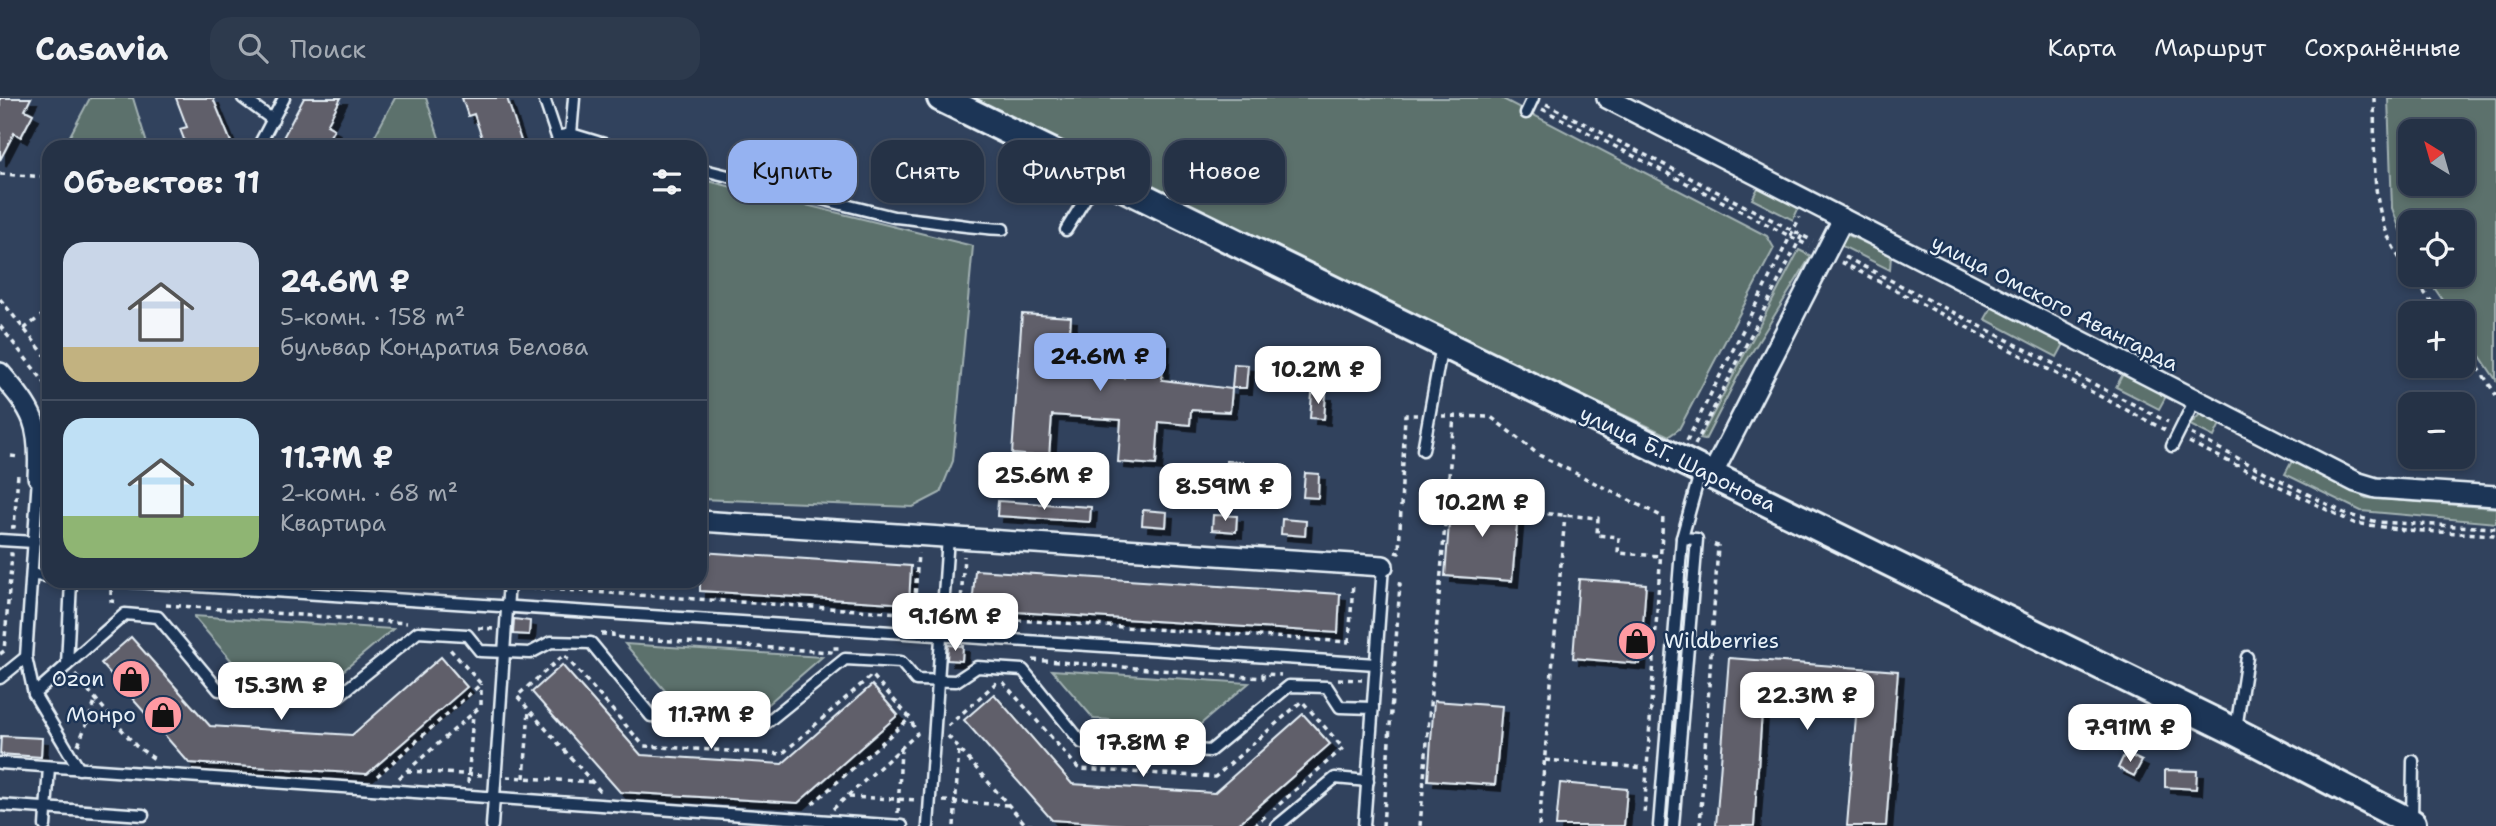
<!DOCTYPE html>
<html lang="ru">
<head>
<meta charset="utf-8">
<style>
	body { margin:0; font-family:"Shantell Sans",sans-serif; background:#2d3a4d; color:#f1f3f6; height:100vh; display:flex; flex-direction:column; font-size:26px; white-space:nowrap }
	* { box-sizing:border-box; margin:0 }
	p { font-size:23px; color:#a3aab3 }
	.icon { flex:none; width:38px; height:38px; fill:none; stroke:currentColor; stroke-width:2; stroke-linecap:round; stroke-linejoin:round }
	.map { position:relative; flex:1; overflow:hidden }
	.side { position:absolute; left:42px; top:42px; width:665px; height:448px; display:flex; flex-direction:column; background:#253246; border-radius:21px; box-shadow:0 4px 10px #0003,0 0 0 2px #424d5f }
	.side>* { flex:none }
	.banner { position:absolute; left:728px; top:42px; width:665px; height:63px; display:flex; gap:14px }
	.needle { width:46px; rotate:323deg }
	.tools { position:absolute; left:2398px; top:21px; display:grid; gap:14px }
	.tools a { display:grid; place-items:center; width:77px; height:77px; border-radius:14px; background:#253246; box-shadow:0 4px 10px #0003,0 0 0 2px #424d5f; font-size:35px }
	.price { position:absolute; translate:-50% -60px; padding:0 16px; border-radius:14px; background:#fff; color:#222; font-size:23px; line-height:46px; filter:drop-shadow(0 2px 4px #0008) }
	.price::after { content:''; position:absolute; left:50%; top:42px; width:21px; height:16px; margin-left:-10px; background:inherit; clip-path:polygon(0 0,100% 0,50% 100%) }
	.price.selected { background:#95b2f1; color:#111 }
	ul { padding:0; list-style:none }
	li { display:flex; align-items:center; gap:21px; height:175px; padding:0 21px }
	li+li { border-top:2px solid #424d5f }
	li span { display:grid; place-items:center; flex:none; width:196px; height:140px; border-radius:21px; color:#555 }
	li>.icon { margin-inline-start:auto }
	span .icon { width:84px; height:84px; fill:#fffc; stroke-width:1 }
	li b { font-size:30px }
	h2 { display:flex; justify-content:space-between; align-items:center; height:84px; padding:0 21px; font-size:30px }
	.tag { padding:0 24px; border-radius:21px; background:#253246; box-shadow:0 4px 10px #0003,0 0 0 2px #424d5f; font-size:24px; line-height:63px }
	.tag.selected { background:#95b2f1; color:#111 }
	header { display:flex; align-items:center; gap:42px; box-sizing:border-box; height:98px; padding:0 35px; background:#253246; border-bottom:2px solid #424d5f }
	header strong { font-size:33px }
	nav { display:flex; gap:38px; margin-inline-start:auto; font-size:24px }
	.search { width:490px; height:63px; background:#2d3a4d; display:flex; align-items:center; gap:18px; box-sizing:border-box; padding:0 24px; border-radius:21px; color:#a3aab3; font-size:26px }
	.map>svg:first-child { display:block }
	.green { fill:#5b716c; stroke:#a2b1b2; stroke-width:2; fill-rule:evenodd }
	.building { fill:#615f6b; stroke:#e8f1f8; stroke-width:2; filter:url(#shadow) }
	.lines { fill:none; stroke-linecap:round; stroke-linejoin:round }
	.service-casing { stroke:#e8f1f8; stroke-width:15 }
	.minor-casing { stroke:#e8f1f8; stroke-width:24 }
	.secondary-casing { stroke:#e8f1f8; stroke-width:32 }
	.path { stroke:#e8f1f8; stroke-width:3.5; stroke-dasharray:5 5; stroke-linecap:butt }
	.service { stroke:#1d3557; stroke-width:10 }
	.minor { stroke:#1d3557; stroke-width:19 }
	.secondary { stroke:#1d3557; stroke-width:26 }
	.labels { text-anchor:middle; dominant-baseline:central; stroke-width:5; stroke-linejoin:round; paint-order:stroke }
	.street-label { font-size:21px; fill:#e8f1f8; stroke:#1d3557 }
	.poi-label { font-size:21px; fill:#e8f1f8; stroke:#1d3557; text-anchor:end }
</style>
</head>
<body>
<header>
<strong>Casavia</strong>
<div class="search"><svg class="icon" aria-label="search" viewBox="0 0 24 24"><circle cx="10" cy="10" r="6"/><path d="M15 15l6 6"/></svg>Поиск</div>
<nav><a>Карта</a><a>Маршрут</a><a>Сохранённые</a></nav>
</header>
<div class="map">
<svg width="2496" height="728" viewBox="0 0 2496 728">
	<defs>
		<filter id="shadow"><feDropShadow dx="6" dy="6" stdDeviation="0" flood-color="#0009"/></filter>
	</defs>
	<rect width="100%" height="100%" fill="#31425d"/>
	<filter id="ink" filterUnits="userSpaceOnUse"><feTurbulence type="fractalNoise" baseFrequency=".0143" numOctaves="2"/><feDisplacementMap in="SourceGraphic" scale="14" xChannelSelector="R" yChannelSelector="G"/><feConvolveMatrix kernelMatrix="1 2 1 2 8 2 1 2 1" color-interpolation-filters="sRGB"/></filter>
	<g filter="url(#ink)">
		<g class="green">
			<path d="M90,0H133L148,49H64Z"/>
			<path d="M395,0H426L442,49H369Z"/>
			<path d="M968,0H1501L1767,138L1774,150L1679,331L1669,338L1340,184Z"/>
			<path d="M2388,0H2496V282L2462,231V215H2452L2425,177H2462V124H2410V155L2407,151L2392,110ZM2410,33H2462V86H2410Z"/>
			<path d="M700,81L973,148L953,363L940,395L913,409L700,401Z"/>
			<path d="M1759,88L1799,109L1793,122L1752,101Z"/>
			<path d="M1846,136L1891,157L1890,172L1838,146Z"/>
			<path d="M1799,152L1811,158L1741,272L1705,342L1700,341Z"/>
			<path d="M1992,209L2064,246L2057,259L1985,221Z"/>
			<path d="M2123,276L2166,298L2159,311L2116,289Z"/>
			<path d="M2200,316L2220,326L2214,339L2190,327Z"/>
			<path d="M2292,363L2366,400L2496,410V425L2361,413L2285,376Z"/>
			<path d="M194,519V518L393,531L331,583L262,580L253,568H236Z"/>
			<path d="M625,546L822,559L762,611L693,607L684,596L667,595Z"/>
			<path d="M1052,572L1249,585L1189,636L1120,633L1111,622L1094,621Z"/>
		</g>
		<g class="building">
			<path d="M0,0H31L25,12L33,16L21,39L14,35L0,62Z"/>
			<path d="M176,0H213L233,49H187L180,31L187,29Z"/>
			<path d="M304,0H341L327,27L334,31L324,49H278Z"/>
			<path d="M462,0H507L523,49H485L474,16L468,18Z"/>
			<path d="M1022,216L1071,219L1067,276L1124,280L1126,241L1164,243L1162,282L1232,291L1230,314L1191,312L1190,327L1159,324L1156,367L1118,364L1121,322L1052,317L1049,359L1012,356Z"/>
			<path d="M1234,266L1248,267L1246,290H1232Z"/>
			<path d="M1312,296H1326L1324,321L1310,320Z"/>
			<path d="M1226,363L1243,364L1241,386L1225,385Z"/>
			<path d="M1305,375L1319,376L1318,400L1303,399Z"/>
			<path d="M1451,399L1519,404L1512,483L1445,478Z"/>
			<path d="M998,403L1091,409L1090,424L997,418Z"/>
			<path d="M1143,412L1167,414L1166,429L1142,427Z"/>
			<path d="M1213,417L1237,418L1236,434L1212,432Z"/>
			<path d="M1282,421L1306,423L1305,438L1281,436Z"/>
			<path d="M700,454L911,468L909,506L700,493Z"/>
			<path d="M975,472L1340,496L1338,535L972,511Z"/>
			<path d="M1579,481L1646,486L1640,566L1573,560Z"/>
			<path d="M514,521L530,523L529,537L513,536Z"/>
			<path d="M131,539L210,628L352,637L441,559L467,589L367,676L189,665L101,565Z"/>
			<path d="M948,547L963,548L962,563L947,562Z"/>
			<path d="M1729,560L1898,573L1886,728H1847L1857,607L1763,600L1754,728H1716Z"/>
			<path d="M562,567L641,657L782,666L872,587L898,617L798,705L620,694L532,594Z"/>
			<path d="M994,596L1072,686L1214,695L1303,616L1330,646L1236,728H1140L1052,722L964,622Z"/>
			<path d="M1434,603L1502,608L1495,687L1428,682Z"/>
			<path d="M1,638L42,640L41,659L0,656Z"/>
			<path d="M2125,655L2142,663L2134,678L2118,670Z"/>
			<path d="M2165,672L2197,673L2196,691L2165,689Z"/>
			<path d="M1560,685L1627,691L1624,728H1556Z"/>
		</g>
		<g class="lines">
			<g class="service-casing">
				<g id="service">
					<path d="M243,0L273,22"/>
					<path d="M544,0L557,39L571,36L614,49"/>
					<path d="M1526,15L1533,0"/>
					<path d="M571,36L574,0"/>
					<path d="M258,49L284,0"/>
					<path d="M700,71L894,119C931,122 966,130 1003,131"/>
					<path d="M1066,132L1099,78"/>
					<path d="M2172,348L2195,302"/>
					<path d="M1423,352L1442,247"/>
					<path d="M38,379L26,559L34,596L79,671"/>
					<path d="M0,442L34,444"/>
					<path d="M32,477L49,478"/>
					<path d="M120,483L1376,566"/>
					<path d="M67,567L71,483"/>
					<path d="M0,580L26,559"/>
					<path d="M34,596L125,516L158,519L219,592L337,599L418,534L467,537L480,553L530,555L551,544L591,545L651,618L766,625L845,561L901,564L916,582L956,583L977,569L1023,572L1082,645L1210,653L1289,588L1327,589L1340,609L1373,610"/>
					<path d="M2236,631L2247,559"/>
					<path d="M0,665L902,728"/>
					<path d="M0,707L143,717"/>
					<path d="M2412,722L2413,663"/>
					<path d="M45,728L49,669"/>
					<path d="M492,728L509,483"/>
					<path d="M928,728L948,439"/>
					<path d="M1277,728L1335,680L1368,683"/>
					<path d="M1364,728L1383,468"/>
					<path d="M1659,728L1682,440L1700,375"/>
					<path d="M1673,728L1697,441L1682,440"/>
				</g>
			</g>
			<g class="minor-casing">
				<g id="minor">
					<path d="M1607,0L2356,384L2376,390L2496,398"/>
					<path d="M0,275C34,314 41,326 38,379H49"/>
					<path d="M1712,377L1843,121"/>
					<path d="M700,423L1383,468"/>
				</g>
			</g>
			<g class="secondary-casing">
				<path id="secondary" d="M941,0L2236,634L2412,725"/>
			</g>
			<g class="path">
				<path d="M2374,0C2376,68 2366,118 2410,175"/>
				<path d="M1546,6L1813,143"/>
				<path d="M1542,11L1809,148"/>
				<path d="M0,76L49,79"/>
				<path d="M1845,159L2168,324"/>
				<path d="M1841,164L2167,333"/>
				<path d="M2411,177L2440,215"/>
				<path d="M0,201L49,262"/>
				<path d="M0,228L49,290"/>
				<path d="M24,231L49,212"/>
				<path d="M2462,244L2496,297"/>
				<path d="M1442,318L1491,319L1539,357L1663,419L1644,718"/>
				<path d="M2191,336L2348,417L2378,424L2496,430"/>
				<path d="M1687,343L1800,119"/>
				<path d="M2189,344L2354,425L2405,432L2496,437"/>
				<path d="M1695,347L1802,137"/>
				<path d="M11,358L19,359"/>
				<path d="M1448,390L1529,396L1527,414L1598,420L1597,437L1619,439L1618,455L1660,458"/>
				<path d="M11,429H14L18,376"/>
				<path d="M1395,454L1399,455L1405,317H1417"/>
				<path d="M427,483L495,488"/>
				<path d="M520,489L931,517"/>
				<path d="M111,492V503L119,504"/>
				<path d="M166,507L407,525"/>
				<path d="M914,515L918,455"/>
				<path d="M957,518L1349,544"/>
				<path d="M960,519L964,458"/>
				<path d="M478,530L495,531"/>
				<path d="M601,536H613V539L831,554V550H839"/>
				<path d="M1349,544L1353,485"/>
				<path d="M0,556L4,553L12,456H9"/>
				<path d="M1033,562L1263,580V576L1281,577"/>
				<path d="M75,577L136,648L156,662"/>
				<path d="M1338,581L1362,582"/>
				<path d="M1003,584L1079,671L1215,679L1302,603L1343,650L1274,711"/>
				<path d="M948,628L997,584"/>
				<path d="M948,638L1026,727L1039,728"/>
				<path d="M78,647L96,602"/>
				<path d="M1545,662L1647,670"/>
				<path d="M407,673L482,677"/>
				<path d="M377,678L481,586L448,549"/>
				<path d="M507,679L593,684"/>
				<path d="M399,680L481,608V586"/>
				<path d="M524,680L529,612"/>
				<path d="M468,685L473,616"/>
				<path d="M600,693L517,598L564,557L644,648L782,656L872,577L910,620L810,708"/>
				<path d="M849,699L918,702"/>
				<path d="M943,703L1008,707"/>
				<path d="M833,711L917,636L910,620"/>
				<path d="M898,715L901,650"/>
				<path d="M954,728L959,650"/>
				<path d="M1254,728L1268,716"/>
				<path d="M1383,728L1400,486L1394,485"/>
				<path d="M1420,728L1454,318"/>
				<path d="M1539,728L1565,417"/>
				<path d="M1700,728L1718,448L1709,445"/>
			</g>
			<use href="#service" class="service"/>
			<use href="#minor" class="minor"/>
			<use href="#secondary" class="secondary"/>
		</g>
	</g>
	<defs>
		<g id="shop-disc" transform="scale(2.0125)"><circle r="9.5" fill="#ff9aa2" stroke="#1d3557"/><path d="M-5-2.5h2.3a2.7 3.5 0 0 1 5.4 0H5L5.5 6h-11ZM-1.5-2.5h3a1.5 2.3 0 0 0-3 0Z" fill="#111"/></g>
	</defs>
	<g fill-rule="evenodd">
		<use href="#shop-disc" x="1637" y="543"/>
		<use href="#shop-disc" x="131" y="581"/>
		<use href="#shop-disc" x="163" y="617"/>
	</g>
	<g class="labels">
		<g class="street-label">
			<text transform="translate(2055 205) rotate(27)">улица Омского Авангарда</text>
			<text transform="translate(1678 361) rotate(26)">улица Б.Г. Шаронова</text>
		</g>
		<g class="poi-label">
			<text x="1664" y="543" text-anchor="start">Wildberries</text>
			<text x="104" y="581">Ozon</text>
			<text x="136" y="617">Монро</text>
		</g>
	</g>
</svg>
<div class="tools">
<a><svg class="needle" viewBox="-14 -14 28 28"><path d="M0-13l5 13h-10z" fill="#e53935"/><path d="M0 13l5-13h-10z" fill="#a3aab3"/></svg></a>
<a><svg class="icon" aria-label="locate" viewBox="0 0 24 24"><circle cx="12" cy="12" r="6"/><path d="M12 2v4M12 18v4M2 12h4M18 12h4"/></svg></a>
<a>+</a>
<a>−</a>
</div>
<b class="price selected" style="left:1100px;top:295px">24.6M ₽</b>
<b class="price" style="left:1318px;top:308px">10.2M ₽</b>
<b class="price" style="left:1044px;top:414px">25.6M ₽</b>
<b class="price" style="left:1225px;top:425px">8.59M ₽</b>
<b class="price" style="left:1482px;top:441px">10.2M ₽</b>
<b class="price" style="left:955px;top:555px">9.16M ₽</b>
<b class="price" style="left:281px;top:624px">15.3M ₽</b>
<b class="price" style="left:1807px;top:634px">22.3M ₽</b>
<b class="price" style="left:711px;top:653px">11.7M ₽</b>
<b class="price" style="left:2130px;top:666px">7.91M ₽</b>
<b class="price" style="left:1143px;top:681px">17.8M ₽</b>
<div class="banner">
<a class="tag selected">Купить</a>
<a class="tag">Снять</a>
<a class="tag">Фильтры</a>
<a class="tag">Новое</a>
</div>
<section class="side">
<h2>Объектов: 11<svg class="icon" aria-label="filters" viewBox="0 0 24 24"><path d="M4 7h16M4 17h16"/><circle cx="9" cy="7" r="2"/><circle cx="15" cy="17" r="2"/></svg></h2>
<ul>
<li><span style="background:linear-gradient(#c9d6e8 75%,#c2b280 0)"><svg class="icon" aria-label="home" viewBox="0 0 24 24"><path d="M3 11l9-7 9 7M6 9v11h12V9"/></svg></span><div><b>24.6M ₽</b><p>5-комн. · 158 m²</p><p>бульвар Кондратия Белова</p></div></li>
<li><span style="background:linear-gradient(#bfe0f5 70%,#8fb573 0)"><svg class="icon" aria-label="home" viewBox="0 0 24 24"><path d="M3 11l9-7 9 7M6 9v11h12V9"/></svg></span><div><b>11.7M ₽</b><p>2-комн. · 68 m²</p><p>Квартира</p></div></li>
</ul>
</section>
</div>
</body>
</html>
